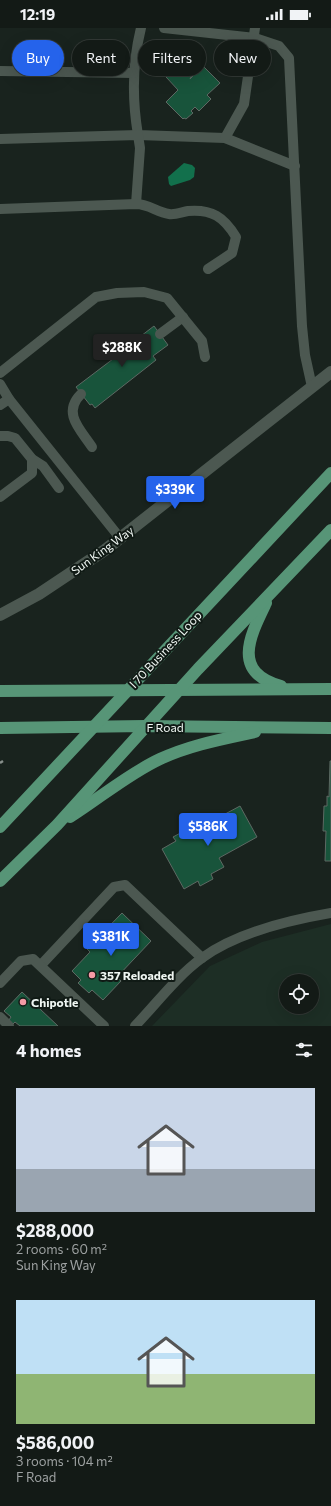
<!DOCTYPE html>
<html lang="en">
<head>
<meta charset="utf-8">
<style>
	body { margin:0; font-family:Commissioner,sans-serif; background:#202723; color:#f1f3f6; height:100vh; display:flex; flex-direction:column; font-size:15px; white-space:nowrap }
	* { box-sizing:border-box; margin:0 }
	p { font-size:13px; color:#9da1a1 }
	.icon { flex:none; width:22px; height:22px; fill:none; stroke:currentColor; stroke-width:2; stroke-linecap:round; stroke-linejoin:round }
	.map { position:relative; height:998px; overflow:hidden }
	.panel { display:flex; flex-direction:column; background:#131a16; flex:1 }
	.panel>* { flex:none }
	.guide { position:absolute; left:12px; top:12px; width:307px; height:36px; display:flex; gap:8px }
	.tools { position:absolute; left:279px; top:946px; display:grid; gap:8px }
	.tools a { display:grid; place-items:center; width:40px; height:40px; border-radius:50%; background:#131a16; box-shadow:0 4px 16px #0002,0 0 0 1px #323835; font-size:20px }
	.price { position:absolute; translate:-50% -34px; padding:0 9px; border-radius:4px; background:#2563eb; color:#fff; font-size:13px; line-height:26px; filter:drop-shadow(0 1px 2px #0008) }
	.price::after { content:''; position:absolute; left:50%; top:24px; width:12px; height:9px; margin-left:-6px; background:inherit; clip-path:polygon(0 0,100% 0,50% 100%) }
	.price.selected { background:#222; color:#fff }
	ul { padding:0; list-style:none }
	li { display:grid; align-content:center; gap:8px; height:212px; padding:0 16px }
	li span { display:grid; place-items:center; height:124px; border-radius:0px; color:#555 }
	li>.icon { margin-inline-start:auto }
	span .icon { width:72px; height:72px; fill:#fffc; stroke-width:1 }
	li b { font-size:17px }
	h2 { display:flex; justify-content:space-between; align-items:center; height:48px; padding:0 16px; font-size:17px }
	.tag { padding:0 14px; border-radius:18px; background:#131a16; box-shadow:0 4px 16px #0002,0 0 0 1px #323835; font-size:14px; line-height:36px }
	.tag.selected { background:#2563eb; color:#fff }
	.status { display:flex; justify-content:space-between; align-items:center; height:28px; padding:0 20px; background:#131a16; direction:ltr }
	.status svg { height:11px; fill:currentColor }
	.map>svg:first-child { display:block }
	.built { fill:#1d2e25; fill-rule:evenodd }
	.water { fill:#12704c }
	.building { fill:#18543b; stroke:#5d6963 }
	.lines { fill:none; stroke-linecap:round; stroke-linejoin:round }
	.path { stroke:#878f8b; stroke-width:2.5; stroke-dasharray:4 2; stroke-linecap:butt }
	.lane { stroke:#4c5851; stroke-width:10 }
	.street { stroke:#4c5851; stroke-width:12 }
	.primary { stroke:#579577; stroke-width:12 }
	.poi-dot { fill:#f49aa5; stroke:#101a15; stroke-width:1.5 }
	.labels { text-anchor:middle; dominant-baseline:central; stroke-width:4; stroke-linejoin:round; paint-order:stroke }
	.street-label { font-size:12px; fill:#eff6f2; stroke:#101a15 }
	.poi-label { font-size:12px; font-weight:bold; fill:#eff6f2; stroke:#101a15; text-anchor:start }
</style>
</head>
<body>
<div class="status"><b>12:19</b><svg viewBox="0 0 49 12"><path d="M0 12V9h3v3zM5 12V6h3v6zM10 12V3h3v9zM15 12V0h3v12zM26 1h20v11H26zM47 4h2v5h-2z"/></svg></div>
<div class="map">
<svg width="331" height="998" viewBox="0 0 331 998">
	<rect width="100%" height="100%" fill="#19231e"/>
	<path class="built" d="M331,896V998H152L210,938L262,914ZM286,953H312V979H286Z"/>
	<path class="water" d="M184,135L192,137L195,140L194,149L190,152L171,158L169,156L168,149Z"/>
	<g class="building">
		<path d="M168,25L171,29L175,26L177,28L193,45L190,51L203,38L220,55L207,67L211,71L199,83L195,79L191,83L193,85L186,91L184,90L183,91L166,74L178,62L155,37Z"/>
		<path d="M154,298L168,317L153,328L156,332L95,380L92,376L90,377L76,359L138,312L137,311Z"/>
		<path d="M330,733H331V833H325L326,803H323L324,778H327V768L329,769Z"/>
		<path d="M240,778L257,809L219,830L224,839L211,846L213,851L200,858L198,853L184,861L162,821L176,813L173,809L186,802L188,806Z"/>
		<path d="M122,885L151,913L117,949L121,953L103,972L92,962L89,965L78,955L81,952L72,943L90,924L87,921Z"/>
		<path d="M22,964L58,998H20L15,994L13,996L9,992L11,989L4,983Z"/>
	</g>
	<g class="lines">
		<path class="path" d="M0,735L3,733"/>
		<g class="lane">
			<path d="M141,0C132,36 132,71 138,107L225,110L295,138"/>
			<path d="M164,0L255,10L279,18L289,30L302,298L305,327L312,359"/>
			<path d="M0,43L134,45"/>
			<path d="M225,110L244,76L255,0"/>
			<path d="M0,111L138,107L140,120L136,176"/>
			<path d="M0,181L136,176C148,176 157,184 169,186C175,187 182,184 188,183C212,181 224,189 236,209L232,225L208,241"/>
			<path d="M160,306L183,289"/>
			<path d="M0,345L96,269L117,265L144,264L167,270L202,313L205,329"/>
			<path d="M0,356L9,371"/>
			<path d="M81,366C62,385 80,401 92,419"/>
			<path d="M0,377L9,371L120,510"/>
			<path d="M0,408H8L15,410L32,431L43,438L59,460"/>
			<path d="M0,469L32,445V431"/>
			<path d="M41,937L114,859L125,857L202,930"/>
			<path d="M0,955L21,933L33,931L104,998"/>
			<path d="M0,989L9,998"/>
			<path d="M135,998C156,976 177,948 202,930C236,905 290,892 331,885"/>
		</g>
		<path class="street" d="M0,587L39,566L105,522L331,344"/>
		<g class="primary">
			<path d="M266,575C250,608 231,644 281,658"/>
			<path d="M0,663L331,661"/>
			<path d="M0,700L145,698L331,700"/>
			<path d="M70,789C100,770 128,746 160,731C190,717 223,711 255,704"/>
			<path d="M0,799L331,445"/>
			<path d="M0,853L57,797L198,641L331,502"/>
		</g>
	</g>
	<g class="poi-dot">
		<circle cx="92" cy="947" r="4"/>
		<circle cx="23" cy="974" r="4"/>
	</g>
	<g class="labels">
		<g class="street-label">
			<text transform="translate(102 522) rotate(-36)">Sun King Way</text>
			<text transform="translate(165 621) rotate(-47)">I 70 Business Loop</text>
			<text x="165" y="699">F Road</text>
		</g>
		<g class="poi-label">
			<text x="100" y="947">357 Reloaded</text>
			<text x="31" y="974">Chipotle</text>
		</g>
	</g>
</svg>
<div class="tools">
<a><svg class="icon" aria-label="locate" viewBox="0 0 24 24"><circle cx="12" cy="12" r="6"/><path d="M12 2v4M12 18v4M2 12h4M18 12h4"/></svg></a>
</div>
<b class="price selected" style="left:122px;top:340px">$288K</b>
<b class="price" style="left:175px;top:482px">$339K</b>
<b class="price" style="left:208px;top:819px">$586K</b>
<b class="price" style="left:111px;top:929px">$381K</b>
<div class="guide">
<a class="tag selected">Buy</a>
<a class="tag">Rent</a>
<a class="tag">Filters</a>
<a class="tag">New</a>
</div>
</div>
<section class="panel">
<h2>4 homes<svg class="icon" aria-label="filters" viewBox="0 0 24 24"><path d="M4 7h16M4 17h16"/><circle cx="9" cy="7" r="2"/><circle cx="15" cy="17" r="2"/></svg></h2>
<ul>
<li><span style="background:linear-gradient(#c9d6e8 65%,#9aa5b1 0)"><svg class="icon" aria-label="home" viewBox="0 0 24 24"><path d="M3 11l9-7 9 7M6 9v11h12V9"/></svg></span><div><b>$288,000</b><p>2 rooms · 60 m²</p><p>Sun King Way</p></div></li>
<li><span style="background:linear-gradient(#bfe0f5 60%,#8fb573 0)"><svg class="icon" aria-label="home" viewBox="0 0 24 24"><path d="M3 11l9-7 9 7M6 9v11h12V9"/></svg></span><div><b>$586,000</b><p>3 rooms · 104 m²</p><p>F Road</p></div></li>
</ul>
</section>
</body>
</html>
